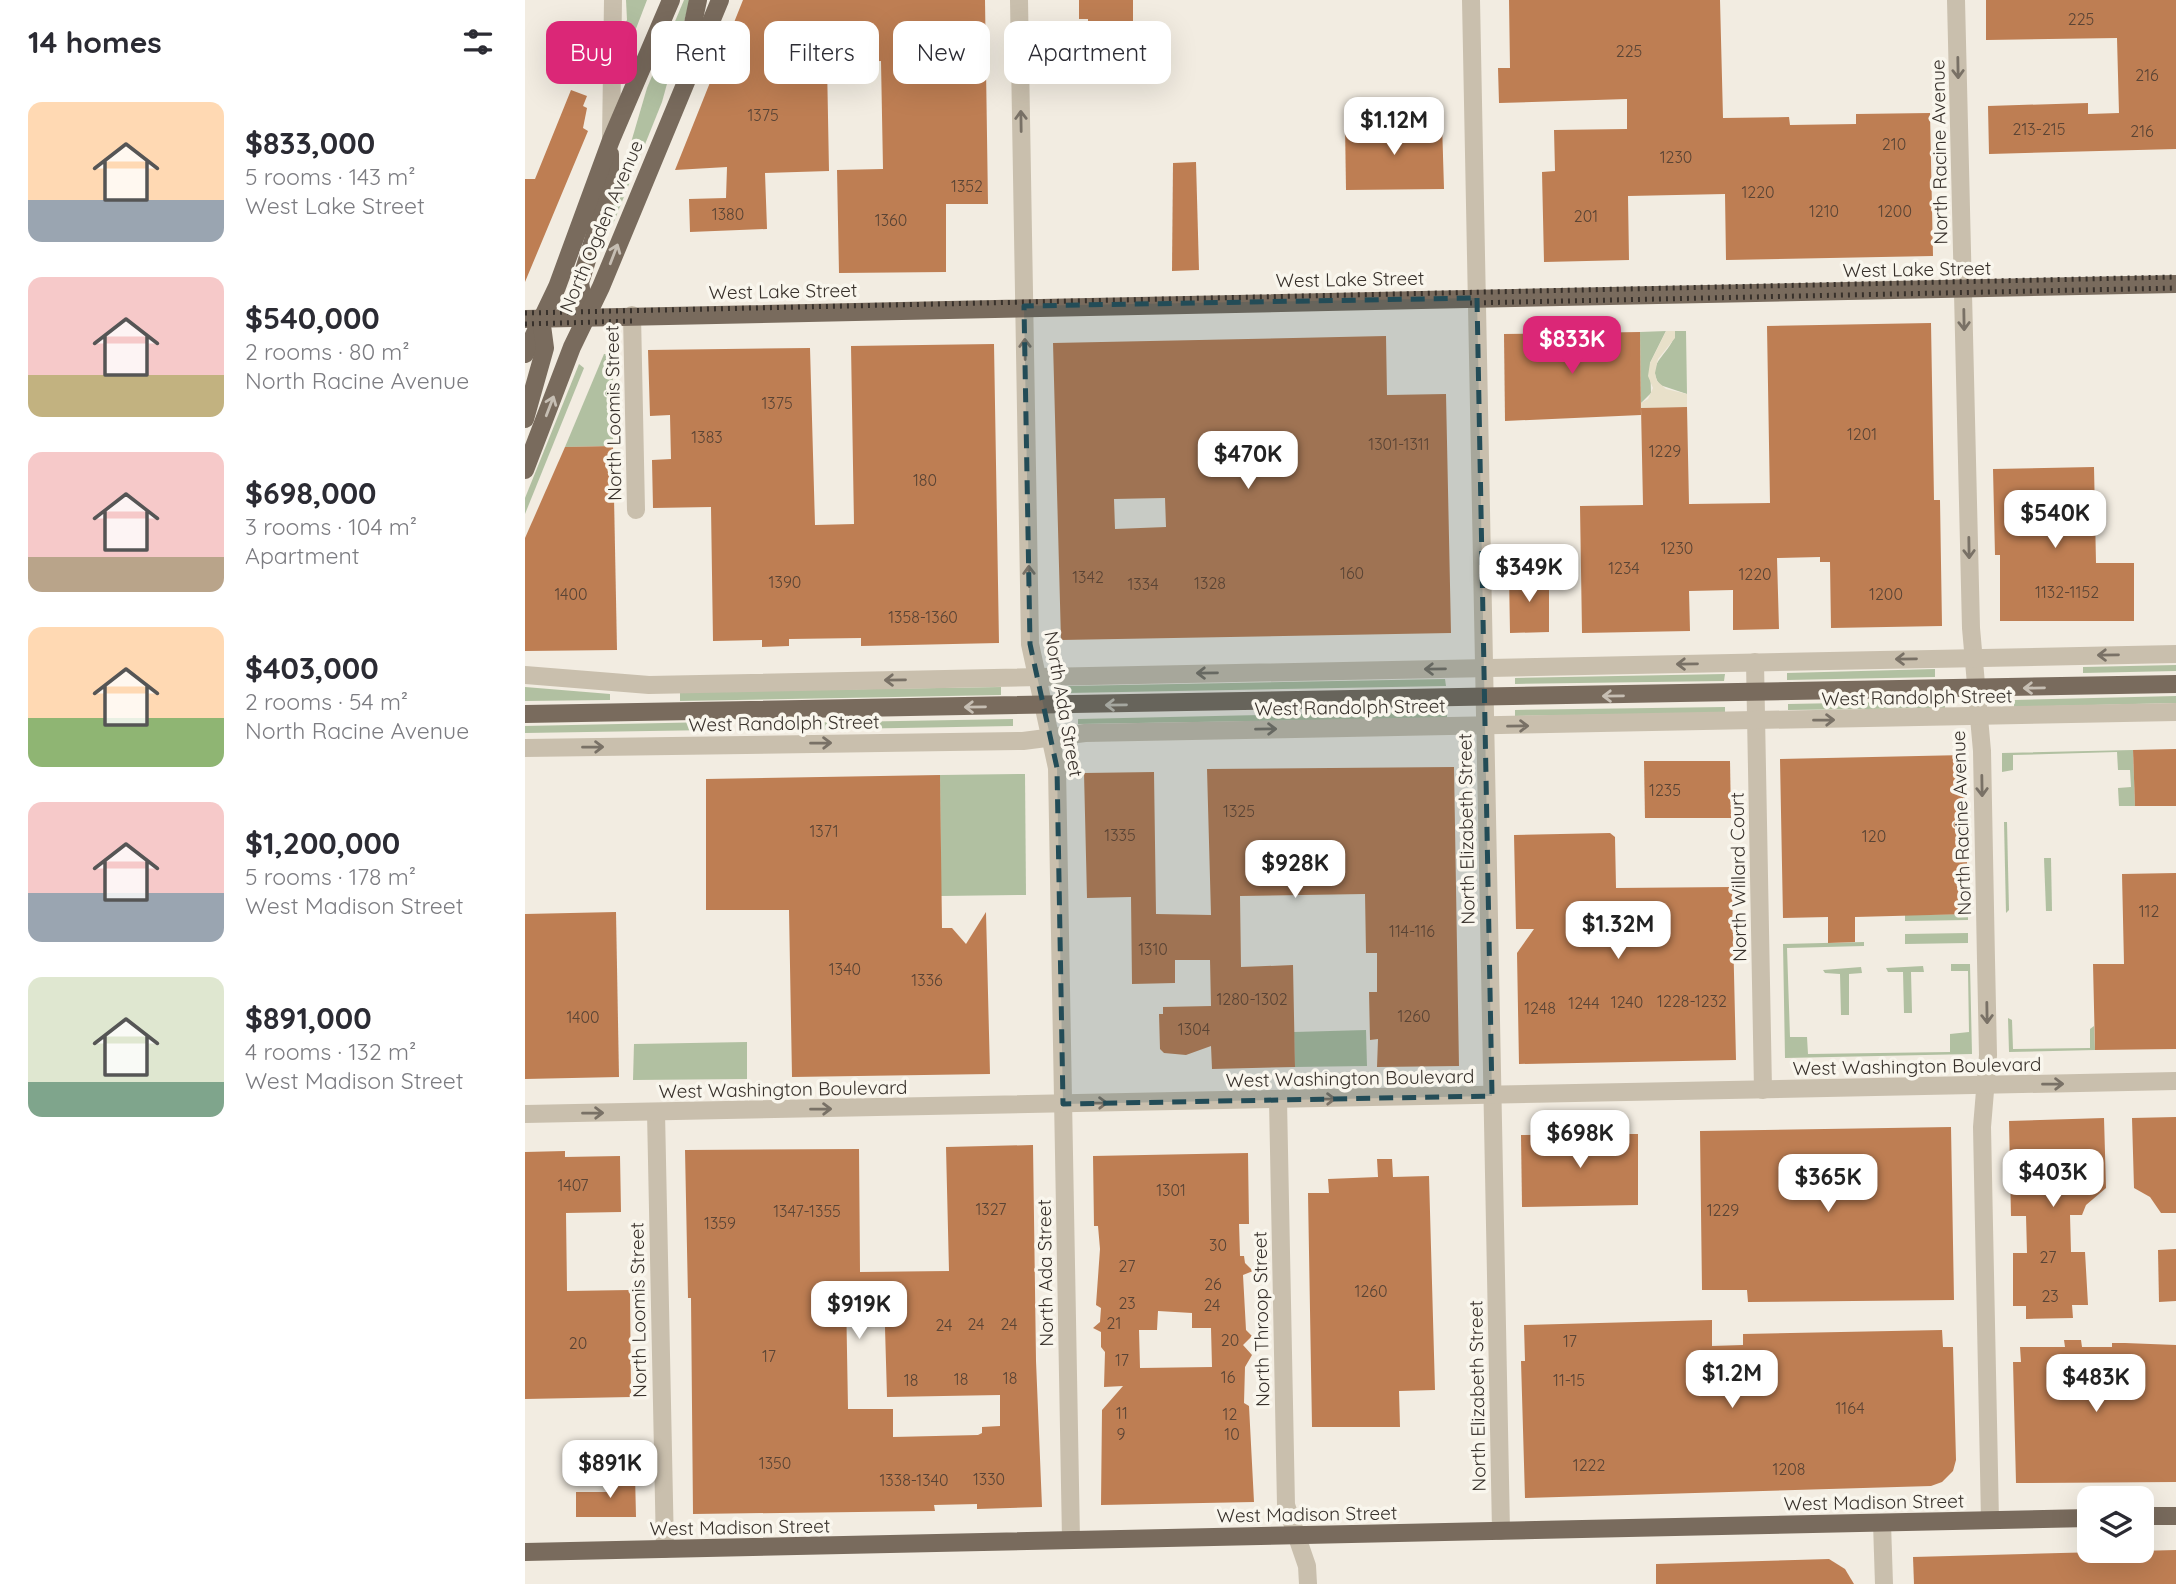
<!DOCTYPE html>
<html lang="en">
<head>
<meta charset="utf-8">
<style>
	body { margin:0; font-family:Quicksand,sans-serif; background:#f7f7f7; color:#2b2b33; height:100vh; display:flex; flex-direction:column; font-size:26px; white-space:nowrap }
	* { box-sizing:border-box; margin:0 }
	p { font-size:23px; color:#7c7c81 }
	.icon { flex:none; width:38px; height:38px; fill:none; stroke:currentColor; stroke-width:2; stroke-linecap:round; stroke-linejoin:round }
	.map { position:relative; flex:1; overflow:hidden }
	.panel { display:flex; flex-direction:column; background:#fff; width:525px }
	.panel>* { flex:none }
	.banner { position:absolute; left:21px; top:21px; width:665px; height:63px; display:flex; gap:14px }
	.controls { position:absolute; left:1552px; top:1486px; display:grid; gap:14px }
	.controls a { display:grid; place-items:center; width:77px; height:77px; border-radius:14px; background:#fff; box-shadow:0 7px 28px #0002; font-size:35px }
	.price { position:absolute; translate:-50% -60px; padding:0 16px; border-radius:14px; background:#fff; color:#222; font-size:23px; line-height:46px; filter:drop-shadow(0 2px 4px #0008) }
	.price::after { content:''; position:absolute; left:50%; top:42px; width:21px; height:16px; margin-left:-10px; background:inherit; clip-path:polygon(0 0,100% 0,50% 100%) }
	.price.selected { background:#db2777; color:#fff }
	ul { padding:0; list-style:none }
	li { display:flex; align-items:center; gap:21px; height:175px; padding:0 28px }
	li span { display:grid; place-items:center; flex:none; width:196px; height:140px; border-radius:14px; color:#555 }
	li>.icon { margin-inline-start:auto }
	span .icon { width:84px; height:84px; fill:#fffc; stroke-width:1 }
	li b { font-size:30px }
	h2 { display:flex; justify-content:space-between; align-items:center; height:84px; padding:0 28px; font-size:30px }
	.pill { padding:0 24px; border-radius:14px; background:#fff; box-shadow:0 7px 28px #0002; font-size:24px; line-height:63px }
	.pill.selected { background:#db2777; color:#fff }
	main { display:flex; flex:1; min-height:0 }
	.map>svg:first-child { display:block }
	.green { fill:#b1c0a1 }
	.plaza { fill:#e8e0c9 }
	.building { fill:#be7e53; fill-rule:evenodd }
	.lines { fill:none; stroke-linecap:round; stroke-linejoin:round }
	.minor { stroke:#c9bfad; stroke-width:18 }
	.major { stroke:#796b5d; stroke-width:18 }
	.rail { stroke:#38312b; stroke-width:5; stroke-dasharray:2 5; stroke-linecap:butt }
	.oneway { stroke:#797166 }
	.oneway2 { stroke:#c6beb3 }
	.marked { fill:#234c57; fill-opacity:0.2; stroke:#234c57; stroke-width:5; stroke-dasharray:14 9; stroke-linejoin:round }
	.labels { text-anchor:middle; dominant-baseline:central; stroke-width:7; stroke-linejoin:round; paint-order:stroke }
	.number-label { font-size:16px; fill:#5a4435 }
	.street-label { font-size:19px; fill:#38312b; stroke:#f9f6ed }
</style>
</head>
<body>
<main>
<section class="panel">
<h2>14 homes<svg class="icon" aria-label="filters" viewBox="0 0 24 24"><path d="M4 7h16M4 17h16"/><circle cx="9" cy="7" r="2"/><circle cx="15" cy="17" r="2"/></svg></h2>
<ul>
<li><span style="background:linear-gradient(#ffd9b3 70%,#9aa5b1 0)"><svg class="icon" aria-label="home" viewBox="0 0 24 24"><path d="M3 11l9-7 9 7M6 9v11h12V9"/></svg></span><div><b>$833,000</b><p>5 rooms · 143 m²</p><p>West Lake Street</p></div></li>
<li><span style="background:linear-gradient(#f6c9c9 70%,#c2b280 0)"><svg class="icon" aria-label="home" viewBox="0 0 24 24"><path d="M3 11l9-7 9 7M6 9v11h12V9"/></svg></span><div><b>$540,000</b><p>2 rooms · 80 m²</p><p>North Racine Avenue</p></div></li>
<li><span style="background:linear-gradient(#f6c9c9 75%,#b9a48a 0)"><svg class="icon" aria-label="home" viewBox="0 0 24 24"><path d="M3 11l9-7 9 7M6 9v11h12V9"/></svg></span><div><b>$698,000</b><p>3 rooms · 104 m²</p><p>Apartment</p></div></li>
<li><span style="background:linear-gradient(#ffd9b3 65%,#8fb573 0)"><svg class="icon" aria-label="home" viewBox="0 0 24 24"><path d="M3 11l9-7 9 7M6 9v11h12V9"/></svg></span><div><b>$403,000</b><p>2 rooms · 54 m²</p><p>North Racine Avenue</p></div></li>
<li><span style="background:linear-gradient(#f6c9c9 65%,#9aa5b1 0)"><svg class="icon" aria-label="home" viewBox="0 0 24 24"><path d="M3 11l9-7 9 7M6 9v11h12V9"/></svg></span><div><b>$1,200,000</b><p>5 rooms · 178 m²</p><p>West Madison Street</p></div></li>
<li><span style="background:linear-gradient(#dfe7d0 75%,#7fa58c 0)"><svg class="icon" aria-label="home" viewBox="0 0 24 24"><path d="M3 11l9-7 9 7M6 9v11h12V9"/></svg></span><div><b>$891,000</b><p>4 rooms · 132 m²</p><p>West Madison Street</p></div></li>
</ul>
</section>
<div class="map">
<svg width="1651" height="1584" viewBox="0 0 1651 1584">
	<rect width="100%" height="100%" fill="#f2ece1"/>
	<g class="green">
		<path d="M101,0H122L99,60L94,57V33L102,20Z"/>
		<path d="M159,0H165L137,102L88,224L83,221L122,88Z"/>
		<path d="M1141,331L1125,363L1126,393L1116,403L1115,332Z"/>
		<path d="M1150,331H1161L1162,394L1135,385C1118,362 1149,353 1150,331Z"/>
		<path d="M79,354H88V446L40,447Z"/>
		<path d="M54,364L59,368L0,514V498Z"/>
		<path d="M1651,665V671L1558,673V667Z"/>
		<path d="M1410,669V677L1262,680V673Z"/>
		<path d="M1200,674L1199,681L990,684V678Z"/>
		<path d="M920,679L921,686L543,693V686Z"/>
		<path d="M0,687L85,694V700L0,701Z"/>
		<path d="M476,687V695L155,701V692Z"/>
		<path d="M1651,696V703L1489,707V700Z"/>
		<path d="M1420,701V708L1263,710V704Z"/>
		<path d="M1200,707V713L990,716V710Z"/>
		<path d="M922,711V718L553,724V719Z"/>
		<path d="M488,719V726L261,730V723Z"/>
		<path d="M187,722V730L0,733V726Z"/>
		<path d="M1608,750L1610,806H1594L1593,788L1606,787L1605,770H1593L1592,752L1488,755V770L1477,772V753Z"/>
		<path d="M500,774L501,895L416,896L415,775Z"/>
		<path d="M1479,822H1482L1484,910L1481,913Z"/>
		<path d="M1519,858H1526L1527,911H1521Z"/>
		<path d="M1443,914V920L1380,921V915Z"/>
		<path d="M1443,933V943L1380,944V934Z"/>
		<path d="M1339,942V946L1262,948L1265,1037H1282L1283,1054L1425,1052V1034L1444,1032L1443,971H1426V964H1445L1447,1054L1260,1058L1258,944Z"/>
		<path d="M1398,966L1399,972H1386L1387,1013H1379L1378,972H1363L1361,968Z"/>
		<path d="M1336,967L1337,973L1324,974V1015H1316L1315,974L1300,973L1298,970Z"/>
		<path d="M1483,1018L1487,1020L1488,1049L1565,1048V1029L1569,1026L1570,1050L1484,1052Z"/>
		<path d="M841,1030L842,1066L770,1067L769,1032Z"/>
		<path d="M222,1042V1079L108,1080L109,1044Z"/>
	</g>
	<path class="plaza" d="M1141,331H1150V338L1133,359L1130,373L1132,381L1141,389L1162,394V407L1116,408V403L1123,399L1128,388L1123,376L1125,363Z"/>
	<g class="building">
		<path d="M218,0H460L463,204H421V272L314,273L312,170L358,169L356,61L302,63L304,171L240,173L242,229L165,232L164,199L201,198L202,167L150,170Z"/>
		<path d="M554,0H608V60H563V19H554Z"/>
		<path d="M984,0H1195L1198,118L1264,117L1265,125L1331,124V114L1405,113L1408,256L1201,260L1200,194L1103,196L1104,260L1019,262L1017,172L1030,171L1029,130L1102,129V99L974,103L973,68H985Z"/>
		<path d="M1461,0H1651V149L1464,154L1463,106L1563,103V114L1594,113L1592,38L1461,40Z"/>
		<path d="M46,90L62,96L58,106L62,108L58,128L63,131L0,282V179H10Z"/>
		<path d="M917,123L919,189L821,190L820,124Z"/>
		<path d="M671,162L674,270L647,271L648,163Z"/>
		<path d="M1406,323L1409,500H1415L1417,626L1306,628L1305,562H1295V557L1252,558L1254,629L1208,630V590L1164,591L1165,631L1057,633L1055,506L1118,505L1116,408L1162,407L1164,504L1245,503L1242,326Z"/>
		<path d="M1115,332L1116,415L980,421L979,334Z"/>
		<path d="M861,336L862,395L921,394L926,633L536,640L528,343ZM640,498L641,527L590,529L589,499Z"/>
		<path d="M469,344L474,643L336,646V638L264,639V646L237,647V640L188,641L186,507L128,508L127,460L146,459L145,415L125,416L123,350L285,348L290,525L329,524L326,346Z"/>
		<path d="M88,446L92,650L0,651V538L40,447Z"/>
		<path d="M1569,467L1571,563H1609V621H1475V555H1470L1468,469Z"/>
		<path d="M984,574H1000V578L1024,577V632L985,633Z"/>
		<path d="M1651,749V806H1610L1608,750Z"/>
		<path d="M1440,755L1443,914L1330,917V942L1303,943V917L1258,918L1255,759Z"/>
		<path d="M1119,761H1205L1206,818H1120Z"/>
		<path d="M929,767L934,1066L852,1067L853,1039L845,1040L844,992H852V953H841L840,894L715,896L716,967L768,965L770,1067L687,1069L686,1046L661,1055L639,1053L635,1049L634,1014H638V1007L686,1006L685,960H650V983L607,984L606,897L562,898L559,773L629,772L631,914L686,915L682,769Z"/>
		<path d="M415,775L417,928H427L441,944L461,912L465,1074L267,1077L264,910H181V779Z"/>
		<path d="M1085,833L1090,837L1091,888L1207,887L1211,1060L994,1064L992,953L1009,929H991L989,835Z"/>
		<path d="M1651,873V1049L1570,1050L1568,964H1599L1597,874Z"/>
		<path d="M91,912L94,1077L0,1079V914Z"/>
		<path d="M1651,1117V1213H1636L1625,1197L1609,1188L1607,1118Z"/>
		<path d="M1579,1118L1581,1188L1561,1205L1557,1215H1545L1546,1252H1560L1563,1305H1547L1548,1318L1501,1319V1306H1488V1253H1502L1501,1216H1486L1484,1121Z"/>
		<path d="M1426,1127L1429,1300L1223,1302L1222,1290H1177L1175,1131Z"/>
		<path d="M1088,1134H1113V1205L997,1207L996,1135Z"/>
		<path d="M508,1145L511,1361L517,1507L452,1509V1504L409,1505L410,1511L168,1514L166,1298H163L160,1150L334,1149L335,1272L424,1271L421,1147ZM359,1293L362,1397L475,1395V1426L457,1427V1433L453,1435L368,1437V1409H323L321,1294Z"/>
		<path d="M40,1151V1157L95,1156L96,1212L41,1213L42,1291L105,1290L106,1397L0,1399V1152Z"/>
		<path d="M723,1153L724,1224H714L715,1256H719L720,1263L728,1271L718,1275L721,1330L727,1336L718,1345L727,1355L720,1367L719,1403L724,1406L729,1502L576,1505L577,1410L598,1386L579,1387L580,1352L576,1347V1332L568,1328L575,1322L576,1308L571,1305L575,1249L573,1226H569L568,1156ZM633,1311L667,1313V1328H686L687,1367L615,1368L614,1330H632Z"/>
		<path d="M852,1159H867L868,1177L904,1176L910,1390L874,1391L875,1427H787L783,1193H804L803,1179L853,1177Z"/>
		<path d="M1651,1249V1301L1634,1302L1633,1250Z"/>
		<path d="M1187,1320V1346L1218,1345V1334L1417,1330L1418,1347H1428L1431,1460L1428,1471L1417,1482L1406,1486L1000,1498L996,1361H1000L999,1325Z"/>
		<path d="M1539,1340H1556L1557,1347H1587V1343H1600L1651,1345V1482L1491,1483L1488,1362H1496L1495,1347H1540Z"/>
		<path d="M88,1474H110L111,1517H51V1492H88Z"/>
		<path d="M1651,1550V1584H1389L1388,1557Z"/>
		<path d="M1304,1559L1320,1569L1329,1584H1131V1564Z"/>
	</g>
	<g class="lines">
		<g class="minor">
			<path d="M494,0L505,644L532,768L546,1540"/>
			<path d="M946,0L976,1531"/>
			<path d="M1431,0L1446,628L1457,751L1461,960L1463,1055L1457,1127L1465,1520"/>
			<path d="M86,140L88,0"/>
			<path d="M107,315L111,510"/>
			<path d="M1230,662L1238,1090"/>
			<path d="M0,675L124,685L1651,654"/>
			<path d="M0,748L498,741L560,733L1651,712"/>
			<path d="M753,1100L761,1505L782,1566L783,1584"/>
			<path d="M131,1112L140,1549"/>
			<path d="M0,1114L1651,1081"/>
			<path d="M1357,1523L1359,1584"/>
		</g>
		<g class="major">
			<path d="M160,61L173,0"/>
			<path d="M61,317L55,283L85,185V154"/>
			<path d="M0,319L1651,284"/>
			<path d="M0,354L32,287L86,140L146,0"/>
			<path d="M0,419L20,348L16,318"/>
			<path d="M0,470L47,347L76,287L195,0"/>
			<path d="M0,714L1651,684"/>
			<path d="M1617,1516H1651"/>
			<path d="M0,1552L1564,1518"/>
		</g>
		<g class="rail">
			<path d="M945,303L1651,288"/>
			<path d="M0,313L1651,277"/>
			<path d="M0,324L108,321"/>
		</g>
	</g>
	<defs><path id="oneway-shaft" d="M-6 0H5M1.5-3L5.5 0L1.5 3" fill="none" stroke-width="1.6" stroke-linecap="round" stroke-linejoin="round" transform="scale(1.75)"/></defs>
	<g class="oneway">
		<use href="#oneway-shaft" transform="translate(1433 68) rotate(89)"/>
		<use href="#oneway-shaft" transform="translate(496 121) rotate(-91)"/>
		<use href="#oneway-shaft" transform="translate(1439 320) rotate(89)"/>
		<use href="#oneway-shaft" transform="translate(500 349) rotate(-91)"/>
		<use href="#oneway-shaft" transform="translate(1444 548) rotate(89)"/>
		<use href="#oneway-shaft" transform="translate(504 576) rotate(-91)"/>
		<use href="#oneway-shaft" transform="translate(1583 655) rotate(179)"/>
		<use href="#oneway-shaft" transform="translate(1381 659) rotate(179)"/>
		<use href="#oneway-shaft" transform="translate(1162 664) rotate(179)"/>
		<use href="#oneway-shaft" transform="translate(910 669) rotate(179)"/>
		<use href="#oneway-shaft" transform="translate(682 673) rotate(179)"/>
		<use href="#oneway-shaft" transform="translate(370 680) rotate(179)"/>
		<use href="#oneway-shaft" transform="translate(1299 720) rotate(-1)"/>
		<use href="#oneway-shaft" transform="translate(993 726) rotate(-1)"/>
		<use href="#oneway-shaft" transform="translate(741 729) rotate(-1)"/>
		<use href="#oneway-shaft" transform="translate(296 743) rotate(-1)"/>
		<use href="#oneway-shaft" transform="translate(68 747) rotate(-1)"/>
		<use href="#oneway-shaft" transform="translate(1457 786) rotate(89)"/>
		<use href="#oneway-shaft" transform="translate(1462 1013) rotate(89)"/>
		<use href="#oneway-shaft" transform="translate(1528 1084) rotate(-1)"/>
		<use href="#oneway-shaft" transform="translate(800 1099) rotate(-1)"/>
		<use href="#oneway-shaft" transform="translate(572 1103) rotate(-1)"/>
		<use href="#oneway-shaft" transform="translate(296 1109) rotate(-1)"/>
		<use href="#oneway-shaft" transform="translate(68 1113) rotate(-1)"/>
	</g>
	<g class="oneway2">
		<use href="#oneway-shaft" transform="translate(89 254) rotate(-69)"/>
		<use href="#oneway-shaft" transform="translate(25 406) rotate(-69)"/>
		<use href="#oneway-shaft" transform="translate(1509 688) rotate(179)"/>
		<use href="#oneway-shaft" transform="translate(1088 696) rotate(179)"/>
		<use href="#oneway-shaft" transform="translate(591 705) rotate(179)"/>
		<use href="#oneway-shaft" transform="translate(450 707) rotate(179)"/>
	</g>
	<path class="marked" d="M952,298L967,1096L538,1104L532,768L505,644L499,306Z"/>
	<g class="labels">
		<g class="number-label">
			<text x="1556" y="19">225</text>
			<text x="1104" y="51">225</text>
			<text x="1622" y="75">216</text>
			<text x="238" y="115">1375</text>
			<text x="1514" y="129">213-215</text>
			<text x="1617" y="131">216</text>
			<text x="1369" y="144">210</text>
			<text x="1151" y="157">1230</text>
			<text x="442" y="186">1352</text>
			<text x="1233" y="192">1220</text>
			<text x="1299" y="211">1210</text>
			<text x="1370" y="211">1200</text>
			<text x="203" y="214">1380</text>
			<text x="1061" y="216">201</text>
			<text x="366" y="220">1360</text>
			<text x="252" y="403">1375</text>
			<text x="1337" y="434">1201</text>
			<text x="182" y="437">1383</text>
			<text x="874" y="444">1301-1311</text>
			<text x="1140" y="451">1229</text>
			<text x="400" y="480">180</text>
			<text x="1152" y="548">1230</text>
			<text x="1099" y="568">1234</text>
			<text x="827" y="573">160</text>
			<text x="1230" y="574">1220</text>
			<text x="563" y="577">1342</text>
			<text x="260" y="582">1390</text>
			<text x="685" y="583">1328</text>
			<text x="618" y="584">1334</text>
			<text x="1542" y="592">1132-1152</text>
			<text x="46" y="594">1400</text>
			<text x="1361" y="594">1200</text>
			<text x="398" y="617">1358-1360</text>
			<text x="1140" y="790">1235</text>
			<text x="714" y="811">1325</text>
			<text x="299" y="831">1371</text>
			<text x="595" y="835">1335</text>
			<text x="1349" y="836">120</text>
			<text x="1624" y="911">112</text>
			<text x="887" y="931">114-116</text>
			<text x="628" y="949">1310</text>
			<text x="320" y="969">1340</text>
			<text x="402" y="980">1336</text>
			<text x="727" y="999">1280-1302</text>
			<text x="1167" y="1001">1228-1232</text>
			<text x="1102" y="1002">1240</text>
			<text x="1059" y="1003">1244</text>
			<text x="1015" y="1008">1248</text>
			<text x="889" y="1016">1260</text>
			<text x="58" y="1017">1400</text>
			<text x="669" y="1029">1304</text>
			<text x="48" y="1185">1407</text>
			<text x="646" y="1190">1301</text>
			<text x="466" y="1209">1327</text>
			<text x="1198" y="1210">1229</text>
			<text x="282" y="1211">1347-1355</text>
			<text x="195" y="1223">1359</text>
			<text x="693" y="1245">30</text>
			<text x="1523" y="1257">27</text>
			<text x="602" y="1266">27</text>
			<text x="688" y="1284">26</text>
			<text x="846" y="1291">1260</text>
			<text x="1525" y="1296">23</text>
			<text x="602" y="1303">23</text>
			<text x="687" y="1305">24</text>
			<text x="589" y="1323">21</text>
			<text x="451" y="1324">24</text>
			<text x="484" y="1324">24</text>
			<text x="419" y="1325">24</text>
			<text x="705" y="1340">20</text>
			<text x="1045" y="1341">17</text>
			<text x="53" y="1343">20</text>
			<text x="244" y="1356">17</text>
			<text x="597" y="1360">17</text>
			<text x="703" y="1377">16</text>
			<text x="485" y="1378">18</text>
			<text x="436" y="1379">18</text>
			<text x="386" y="1380">18</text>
			<text x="1044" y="1380">11-15</text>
			<text x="1325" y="1408">1164</text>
			<text x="597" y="1413">11</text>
			<text x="705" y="1414">12</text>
			<text x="596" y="1434">9</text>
			<text x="707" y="1434">10</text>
			<text x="250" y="1463">1350</text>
			<text x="1064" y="1465">1222</text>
			<text x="1264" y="1469">1208</text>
			<text x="464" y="1479">1330</text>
			<text x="389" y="1480">1338-1340</text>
		</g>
		<g class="street-label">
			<text transform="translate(1414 152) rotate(-91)">North Racine Avenue</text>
			<text transform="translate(76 226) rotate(-67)">North Ogden Avenue</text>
			<text transform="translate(1392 269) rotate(-1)">West Lake Street</text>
			<text transform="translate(825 279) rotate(-1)">West Lake Street</text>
			<text transform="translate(258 291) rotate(-1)">West Lake Street</text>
			<text transform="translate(88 413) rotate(-91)">North Loomis Street</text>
			<text transform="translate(1392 697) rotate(-1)">West Randolph Street</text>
			<text transform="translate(539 704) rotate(80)">North Ada Street</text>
			<text transform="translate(825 707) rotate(-1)">West Randolph Street</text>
			<text transform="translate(259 723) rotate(-1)">West Randolph Street</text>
			<text transform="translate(1436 823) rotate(-92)">North Racine Avenue</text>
			<text transform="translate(941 829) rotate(-91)">North Elizabeth Street</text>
			<text transform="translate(1213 877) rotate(-91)">North Willard Court</text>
			<text transform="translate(1392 1066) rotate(-1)">West Washington Boulevard</text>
			<text transform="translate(825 1078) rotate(-1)">West Washington Boulevard</text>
			<text transform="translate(258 1089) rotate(-1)">West Washington Boulevard</text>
			<text transform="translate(520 1273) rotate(-91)">North Ada Street</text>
			<text transform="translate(113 1310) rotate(-91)">North Loomis Street</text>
			<text transform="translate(736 1319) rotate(-91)">North Throop Street</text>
			<text transform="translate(952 1396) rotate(-91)">North Elizabeth Street</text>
			<text transform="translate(1349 1502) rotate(-1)">West Madison Street</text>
			<text transform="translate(782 1514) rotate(-1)">West Madison Street</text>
			<text transform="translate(215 1527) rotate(-1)">West Madison Street</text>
		</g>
	</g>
</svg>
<div class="controls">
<a><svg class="icon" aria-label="layers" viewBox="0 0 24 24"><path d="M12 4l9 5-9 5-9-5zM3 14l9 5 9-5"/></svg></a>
</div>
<b class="price" style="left:869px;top:157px">$1.12M</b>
<b class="price selected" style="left:1047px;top:376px">$833K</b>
<b class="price" style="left:723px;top:491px">$470K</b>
<b class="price" style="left:1530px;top:550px">$540K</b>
<b class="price" style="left:1004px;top:604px">$349K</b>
<b class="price" style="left:770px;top:900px">$928K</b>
<b class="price" style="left:1093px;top:961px">$1.32M</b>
<b class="price" style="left:1055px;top:1170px">$698K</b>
<b class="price" style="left:1528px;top:1209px">$403K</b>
<b class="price" style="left:1303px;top:1214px">$365K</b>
<b class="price" style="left:334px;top:1341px">$919K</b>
<b class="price" style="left:1207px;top:1410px">$1.2M</b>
<b class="price" style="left:1571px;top:1414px">$483K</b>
<b class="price" style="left:85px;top:1500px">$891K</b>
<div class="banner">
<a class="pill selected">Buy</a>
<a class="pill">Rent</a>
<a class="pill">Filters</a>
<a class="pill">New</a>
<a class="pill">Apartment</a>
</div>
</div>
</main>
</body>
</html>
